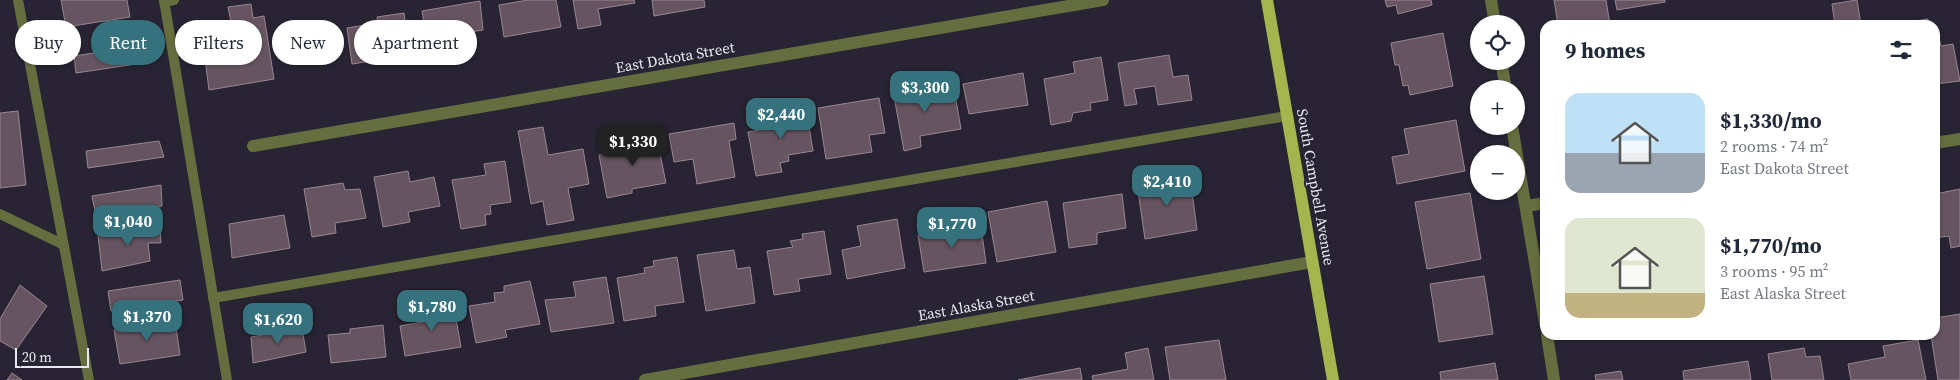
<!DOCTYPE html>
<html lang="en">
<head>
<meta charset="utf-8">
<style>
	body { margin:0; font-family:"Source Serif 4",serif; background:#f6f6f7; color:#1f2937; height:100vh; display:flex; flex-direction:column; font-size:19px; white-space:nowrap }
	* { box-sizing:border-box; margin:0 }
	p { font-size:16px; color:#747a83 }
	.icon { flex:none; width:28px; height:28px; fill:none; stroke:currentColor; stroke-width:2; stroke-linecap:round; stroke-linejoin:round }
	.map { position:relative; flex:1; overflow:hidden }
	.side { position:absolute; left:1540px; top:20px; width:400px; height:320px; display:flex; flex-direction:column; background:#fff; border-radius:15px; box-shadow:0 1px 4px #0004 }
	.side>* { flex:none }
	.top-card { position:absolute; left:15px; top:20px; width:475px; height:45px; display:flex; gap:10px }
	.fabs { position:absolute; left:1470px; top:15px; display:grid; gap:10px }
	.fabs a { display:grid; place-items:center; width:55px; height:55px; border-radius:50%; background:#fff; box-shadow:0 1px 4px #0004; font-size:25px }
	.scale { position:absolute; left:15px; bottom:12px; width:74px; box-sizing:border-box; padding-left:5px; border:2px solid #e9e7f1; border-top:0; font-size:14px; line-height:18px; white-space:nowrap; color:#e9e7f1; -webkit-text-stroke:4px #282433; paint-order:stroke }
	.price { position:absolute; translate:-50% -42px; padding:0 11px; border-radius:10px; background:#36727d; color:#fff; font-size:16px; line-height:32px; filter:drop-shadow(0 1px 2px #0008) }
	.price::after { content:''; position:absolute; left:50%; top:30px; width:15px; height:11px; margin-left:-8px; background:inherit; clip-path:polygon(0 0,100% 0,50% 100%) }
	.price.on { background:#222; color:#fff }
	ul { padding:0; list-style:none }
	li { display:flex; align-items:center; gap:15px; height:125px; padding:0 25px }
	li span { display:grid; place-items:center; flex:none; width:140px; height:100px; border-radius:15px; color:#555 }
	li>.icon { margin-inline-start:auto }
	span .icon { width:60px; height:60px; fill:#fffc; stroke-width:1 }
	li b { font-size:21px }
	h2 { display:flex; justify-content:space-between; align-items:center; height:60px; padding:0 25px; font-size:21px }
	.pill { padding:0 18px; border-radius:22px; background:#fff; box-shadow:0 1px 4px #0004; font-size:18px; line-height:45px }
	.pill.on { background:#36727d; color:#fff }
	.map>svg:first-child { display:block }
	.building { fill:#665560; stroke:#988692 }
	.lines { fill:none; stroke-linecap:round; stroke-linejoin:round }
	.lane { stroke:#656e3f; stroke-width:10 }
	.street { stroke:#656e3f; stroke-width:12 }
	.primary { stroke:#a4b54e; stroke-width:12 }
	.labels { text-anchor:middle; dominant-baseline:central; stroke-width:4; stroke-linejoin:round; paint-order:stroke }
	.street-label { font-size:15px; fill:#e9e7f1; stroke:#282433 }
</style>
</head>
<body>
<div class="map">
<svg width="1960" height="380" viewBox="0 0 1960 380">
	<rect width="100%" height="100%" fill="#282433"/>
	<g class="building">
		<path d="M61,0H127L130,17L66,27Z"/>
		<path d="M528,0H556L561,27L504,37L499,5Z"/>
		<path d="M573,0H634L635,3L598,9L601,25L578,29Z"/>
		<path d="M652,0H704L705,7L654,16Z"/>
		<path d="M1385,0H1431L1432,5L1398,14L1396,5L1387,7Z"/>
		<path d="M1554,0H1606L1610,25H1558Z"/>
		<path d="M1615,0H1665V2L1617,10Z"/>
		<path d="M1857,0L1861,25H1835L1832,4Z"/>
		<path d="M480,1L483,30L452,35L455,49L429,53L422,11Z"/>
		<path d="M251,4L253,18L264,16L274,79L209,90L201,27L231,22L228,7Z"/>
		<path d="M404,13L410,55L352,64L347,28L378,23L377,17Z"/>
		<path d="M1928,19V25H1903V23Z"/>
		<path d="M1937,27L1941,46L1953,44L1960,81L1935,84V28Z"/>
		<path d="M1443,33L1453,86L1410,95L1408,85L1403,86L1399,65H1395L1391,43Z"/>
		<path d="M140,46L143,63L76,73L74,56Z"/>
		<path d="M1169,55L1173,77L1188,75L1192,100L1158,105L1155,86L1134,89L1137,104L1125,106L1118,63Z"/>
		<path d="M1101,57L1108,100L1090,103L1091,110L1073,113L1071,121L1051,125L1044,79L1075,73L1073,62Z"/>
		<path d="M1023,73L1028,105L969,114L963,84Z"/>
		<path d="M937,82L939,92L954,89L961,129L920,136L921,147L904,151L893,91Z"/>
		<path d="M879,98L885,133L869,135L872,152L826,159L818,108Z"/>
		<path d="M805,102L813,151L788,155L789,161L780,163L782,172L756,176L748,132L782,126L778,106Z"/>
		<path d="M18,111L26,185L0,188V113Z"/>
		<path d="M1456,120L1465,171L1397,184L1392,157L1409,154L1404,129Z"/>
		<path d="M734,123L736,139L729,141L735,177L697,184L693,159L674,162L669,134Z"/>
		<path d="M543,127L548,155L583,149L589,184L568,188L574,220L547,225L543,201L531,204L518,131Z"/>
		<path d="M656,134L666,183L632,189V193L607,198L599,155L634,148L631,138Z"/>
		<path d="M159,141L164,157L88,168L86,151Z"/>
		<path d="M505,161L511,202L490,205L491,214L485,215L486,225L461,229L452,180L486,175L484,164Z"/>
		<path d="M408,171L410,182L434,177L440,206L408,212L410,222L383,227L374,177Z"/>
		<path d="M1190,176L1197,230L1145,239L1137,184Z"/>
		<path d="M343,183L345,190L360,189L366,218L335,223L336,233L312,237L304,189Z"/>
		<path d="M161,185L162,206L96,216L92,196Z"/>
		<path d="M1960,189V246L1951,248L1949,236L1935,238V194Z"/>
		<path d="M1470,193L1481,259L1427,269L1415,202Z"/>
		<path d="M1122,194L1126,228L1097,233V244L1069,248L1063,203Z"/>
		<path d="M1047,201L1056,252L997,262L988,212Z"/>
		<path d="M284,215L290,248L232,258L229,224Z"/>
		<path d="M897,219L905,268L847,279L842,250L861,246L857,226Z"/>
		<path d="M160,224L161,243H148L150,261L102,271L98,235Z"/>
		<path d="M981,226L986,263L924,272L918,235Z"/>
		<path d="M824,231L831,274L798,279L800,291L774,295L767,251L793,247L790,241L803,239L802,234Z"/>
		<path d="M734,250L737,269L750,267L755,303L706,311L697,255Z"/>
		<path d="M677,257L684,302L655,306L656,316L624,321L617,278L645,273L644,268L654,266L653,261Z"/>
		<path d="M1484,276L1493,334L1439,342L1430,284Z"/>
		<path d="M606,277L614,323L551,332L545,300L576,297L573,282Z"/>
		<path d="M180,280L183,300L111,311L108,291Z"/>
		<path d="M530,281L540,324L505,330L507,337L476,343L469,306L495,302L494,293L504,292V286Z"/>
		<path d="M20,285L47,306L16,350L0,341V319Z"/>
		<path d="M453,302L461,347L405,356L400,326L433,320L431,306Z"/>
		<path d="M1960,314V380H1938L1931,335H1935V318Z"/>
		<path d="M175,320L180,355L120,364L114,330Z"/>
		<path d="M383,325L386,357L331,363L328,335L350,333V329Z"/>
		<path d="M302,328L306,352L253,363L251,337Z"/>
		<path d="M1219,340L1226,380H1170L1165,347Z"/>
		<path d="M1918,340L1926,380H1851L1848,364L1885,357L1883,346Z"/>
		<path d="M1148,348L1154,380H1093L1092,376L1128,369L1125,353Z"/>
		<path d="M1804,348L1806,357L1820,356L1824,380H1772L1768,354Z"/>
		<path d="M1748,361L1751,380H1684L1683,371Z"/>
		<path d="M1495,363L1498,380H1441L1440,372Z"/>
		<path d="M1080,368L1082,380H1018Z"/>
		<path d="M1621,371L1623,380H1596L1595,375Z"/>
		<path d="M12,373L22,380H7Z"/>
	</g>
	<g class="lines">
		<g class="lane">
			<path d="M18,0L89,380"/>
			<path d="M164,0L227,380"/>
			<path d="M164,2L174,0"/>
			<path d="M0,214L62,244"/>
			<path d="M213,298L1287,116"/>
		</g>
		<g class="street">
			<path d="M1491,0L1495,24"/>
			<path d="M1501,61L1506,89"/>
			<path d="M1512,126L1545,323"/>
			<path d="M1935,143L1960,139"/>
			<path d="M253,146L1103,0"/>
			<path d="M1526,206L1545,203"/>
			<path d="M1547,335L1554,380"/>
			<path d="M645,380L1312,262"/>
		</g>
		<path class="primary" d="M1267,0L1333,380"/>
	</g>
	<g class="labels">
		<g class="street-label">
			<text transform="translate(675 57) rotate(-10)">East Dakota Street</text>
			<text transform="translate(1316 187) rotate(80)">South Campbell Avenue</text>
			<text transform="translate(976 305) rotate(-10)">East Alaska Street</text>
		</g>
	</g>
</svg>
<div class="fabs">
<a><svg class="icon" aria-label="locate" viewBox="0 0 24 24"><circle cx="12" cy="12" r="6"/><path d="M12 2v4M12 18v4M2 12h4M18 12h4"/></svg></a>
<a>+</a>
<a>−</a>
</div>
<div class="scale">20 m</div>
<b class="price" style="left:925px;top:113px">$3,300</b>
<b class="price" style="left:781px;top:140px">$2,440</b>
<b class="price on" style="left:633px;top:167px">$1,330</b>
<b class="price" style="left:1167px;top:207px">$2,410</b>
<b class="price" style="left:128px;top:247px">$1,040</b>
<b class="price" style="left:952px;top:249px">$1,770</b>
<b class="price" style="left:432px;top:332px">$1,780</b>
<b class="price" style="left:147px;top:342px">$1,370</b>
<b class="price" style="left:278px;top:345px">$1,620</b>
<div class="top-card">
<a class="pill">Buy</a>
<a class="pill on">Rent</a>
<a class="pill">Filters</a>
<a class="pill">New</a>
<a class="pill">Apartment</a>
</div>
<section class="side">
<h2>9 homes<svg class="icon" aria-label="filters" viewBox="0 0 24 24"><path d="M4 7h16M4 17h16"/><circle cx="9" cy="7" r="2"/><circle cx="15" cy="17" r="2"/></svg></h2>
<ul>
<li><span style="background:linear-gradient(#bfe0f5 60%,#9aa5b1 0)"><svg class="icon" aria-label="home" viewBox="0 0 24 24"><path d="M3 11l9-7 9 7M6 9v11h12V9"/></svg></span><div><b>$1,330/mo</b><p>2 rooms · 74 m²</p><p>East Dakota Street</p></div></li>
<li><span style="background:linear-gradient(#dfe7d0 75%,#c2b280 0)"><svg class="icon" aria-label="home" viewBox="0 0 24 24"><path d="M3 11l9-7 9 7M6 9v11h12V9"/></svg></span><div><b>$1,770/mo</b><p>3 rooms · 95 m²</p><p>East Alaska Street</p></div></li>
</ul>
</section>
</div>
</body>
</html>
